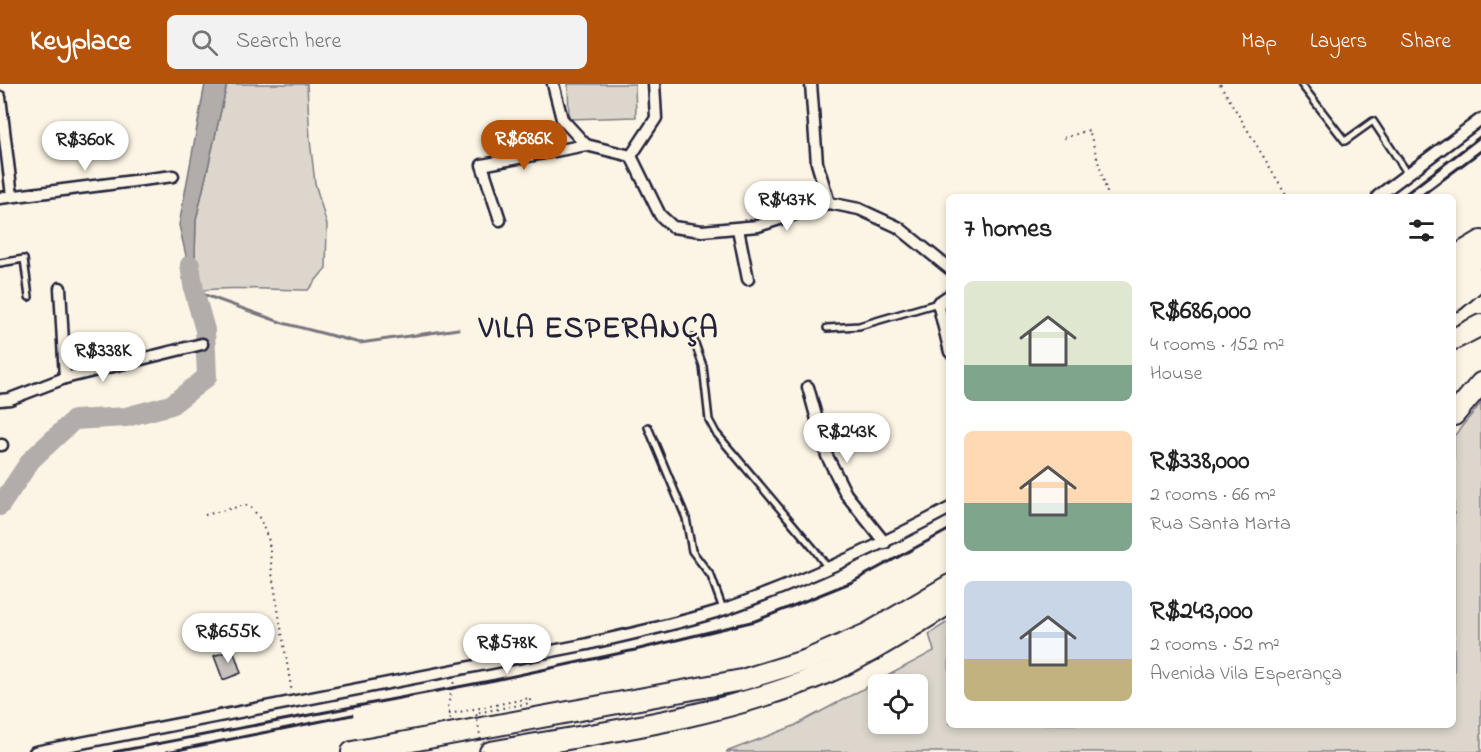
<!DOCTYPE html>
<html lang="en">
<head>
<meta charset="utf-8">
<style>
	body { margin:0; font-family:"Indie Flower",sans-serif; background:#f2f2f2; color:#222; height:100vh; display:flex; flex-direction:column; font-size:22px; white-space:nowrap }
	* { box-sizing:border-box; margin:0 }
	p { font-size:20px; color:#767676 }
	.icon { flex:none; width:33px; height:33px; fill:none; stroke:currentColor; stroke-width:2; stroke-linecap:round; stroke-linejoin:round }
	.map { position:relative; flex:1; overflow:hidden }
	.details { position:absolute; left:946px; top:110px; width:510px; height:534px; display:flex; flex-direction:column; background:#fff; border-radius:9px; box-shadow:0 3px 9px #0003 }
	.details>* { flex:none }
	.buttons { position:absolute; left:868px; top:590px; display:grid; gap:12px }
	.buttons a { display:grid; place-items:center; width:60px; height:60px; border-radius:9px; background:#fff; box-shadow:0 3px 9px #0003; font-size:30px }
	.price { position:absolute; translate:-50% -51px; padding:0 14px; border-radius:21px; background:#fff; color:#222; font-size:20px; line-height:39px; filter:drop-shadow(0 2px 3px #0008) }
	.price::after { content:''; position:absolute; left:50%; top:36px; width:18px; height:14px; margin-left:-9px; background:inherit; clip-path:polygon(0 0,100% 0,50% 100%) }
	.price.on { background:#b45309; color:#fff }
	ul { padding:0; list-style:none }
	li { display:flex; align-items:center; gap:18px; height:150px; padding:0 18px }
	li span { display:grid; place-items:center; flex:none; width:168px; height:120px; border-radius:9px; color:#555 }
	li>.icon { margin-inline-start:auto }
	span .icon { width:72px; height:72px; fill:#fffc; stroke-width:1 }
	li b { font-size:26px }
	h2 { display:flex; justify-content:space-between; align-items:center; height:72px; padding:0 18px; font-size:26px }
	header { display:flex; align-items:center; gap:36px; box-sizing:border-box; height:84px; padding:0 30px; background:#b45309; color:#fff }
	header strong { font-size:28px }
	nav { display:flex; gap:33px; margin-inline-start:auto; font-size:21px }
	.search { width:420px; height:54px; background:#f2f2f2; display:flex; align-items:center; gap:15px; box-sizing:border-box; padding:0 21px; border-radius:9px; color:#767676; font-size:22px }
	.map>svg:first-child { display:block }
	.green { fill:#dcd6cc; stroke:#7f7c84; stroke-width:1.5; fill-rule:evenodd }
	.water { fill:#b2adab; stroke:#78757e; stroke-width:1.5 }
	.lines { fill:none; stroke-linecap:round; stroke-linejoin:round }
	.stream { stroke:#78757e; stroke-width:3 }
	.river { stroke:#b2adab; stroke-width:20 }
	.building { fill:#c6c1bb; stroke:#22223b; stroke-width:1.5 }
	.service-casing { stroke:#22223b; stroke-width:10 }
	.minor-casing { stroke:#22223b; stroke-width:15 }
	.motorway-casing { stroke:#22223b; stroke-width:24 }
	.path { stroke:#22223b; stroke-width:2; stroke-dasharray:1.5 4.5; stroke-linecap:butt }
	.service { stroke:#fcf5e5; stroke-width:5 }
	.minor { stroke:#fcf5e5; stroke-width:10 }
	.motorway { stroke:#fcf5e5; stroke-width:20 }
	.rail { stroke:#22223b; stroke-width:3 }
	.path-bridge { stroke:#22223b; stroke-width:2; stroke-dasharray:1.5 4.5; stroke-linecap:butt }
	.labels { text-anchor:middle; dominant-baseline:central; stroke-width:4.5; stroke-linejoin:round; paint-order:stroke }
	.district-label { font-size:30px; font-weight:bold; letter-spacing:1.5px; fill:#22223b; stroke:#fcf5e5 }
</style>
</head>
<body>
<header>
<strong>Keyplace</strong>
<div class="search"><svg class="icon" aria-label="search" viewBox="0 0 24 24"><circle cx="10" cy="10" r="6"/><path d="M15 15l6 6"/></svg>Search here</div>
<nav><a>Map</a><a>Layers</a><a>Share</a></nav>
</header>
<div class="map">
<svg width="1481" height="668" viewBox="0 0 1481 668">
	<rect width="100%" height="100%" fill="#fcf5e5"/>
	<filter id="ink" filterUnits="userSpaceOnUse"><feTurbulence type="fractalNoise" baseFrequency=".0167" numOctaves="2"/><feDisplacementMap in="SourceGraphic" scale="12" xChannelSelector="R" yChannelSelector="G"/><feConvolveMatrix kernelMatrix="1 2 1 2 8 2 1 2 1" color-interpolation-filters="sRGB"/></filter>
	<g filter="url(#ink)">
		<g class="green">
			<path d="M227,0H307L310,56L315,99L327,141L326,184L308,206C270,206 233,202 194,207L196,136Z"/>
			<path d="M568,0H635L636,33L569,35Z"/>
			<path d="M1481,319V668H726L794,642L934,567L929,550L949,537L950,640H1454V352ZM879,600H918V639H879Z"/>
		</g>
		<path class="water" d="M205,0H227L196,136L194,207L179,141Z"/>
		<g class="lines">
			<path class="stream" d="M194,207L283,239L360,259L458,245"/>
			<path class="river" d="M0,422L31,376L74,336L126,333L171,321L207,293L205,246L194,207L190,181"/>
		</g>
		<path class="building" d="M233,565L241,589L223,596L214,572Z"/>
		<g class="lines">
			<g class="service-casing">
				<g id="service">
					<path d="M1301,0L1345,57L1373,37L1408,90"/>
					<path d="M0,179L24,175L29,213"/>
					<path d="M827,244L859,242L938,219"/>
					<path d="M693,254L703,282L709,336L716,349L814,465L828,484"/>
					<path d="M648,343L686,434L692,467L711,492L723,525"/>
				</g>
			</g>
			<g class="minor-casing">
				<g id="minor">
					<path d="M553,0L562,35L586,61"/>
					<path d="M811,0L817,79L829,119"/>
					<path d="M0,13L12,112"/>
					<path d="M631,72L660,131L673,143L702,147L758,142L829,119L859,125L898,143L950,185"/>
					<path d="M1378,112L1481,35"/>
					<path d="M0,114L173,92"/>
					<path d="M500,136L482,81L586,61L631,72L656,34L654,0"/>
					<path d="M738,145L748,195"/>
					<path d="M60,204L65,294"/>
					<path d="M950,211L938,219L950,268"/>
					<path d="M808,303L827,372L846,410L885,459"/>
					<path d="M0,316L10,315L65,294L202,260"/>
					<path d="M0,361H2"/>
					<path d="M35,668L583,561C630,550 679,540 725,525C803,498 877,463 950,424"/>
				</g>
			</g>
			<g class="motorway-casing">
				<g id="motorway">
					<path d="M1454,173L1481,157"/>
					<path d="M1454,193L1481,169"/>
					<path d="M1454,217L1481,194"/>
					<path d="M1454,255L1481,241"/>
					<path d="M1454,331L1481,299"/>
					<path d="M352,668L742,596L807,576L867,550L950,501"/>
					<path d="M490,668C598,649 711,635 814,594C863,575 906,546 950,519"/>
				</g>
			</g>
			<g class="path">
				<path d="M1220,0L1287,112"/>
				<path d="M1064,54L1089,46L1108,112"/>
				<path d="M205,431L245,421L252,424L260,435L269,457L272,489L292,609"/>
				<path d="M450,635L448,622L454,597"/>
			</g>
			<use href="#service" class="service"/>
			<use href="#minor" class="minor"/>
			<use href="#motorway" class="motorway"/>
			<g class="rail">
				<path d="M1403,112L1481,52"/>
				<path d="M1421,112L1481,67"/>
				<path d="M114,668L495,596L635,566L755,537L852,498L950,445"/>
				<path d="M167,668L352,631"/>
			</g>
			<path class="path-bridge" d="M449,630L530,614V619L476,629L483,668"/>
		</g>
	</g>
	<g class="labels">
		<g class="district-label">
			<text x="599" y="246">VILA ESPERANÇA</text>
		</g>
	</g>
</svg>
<div class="buttons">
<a><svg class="icon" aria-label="locate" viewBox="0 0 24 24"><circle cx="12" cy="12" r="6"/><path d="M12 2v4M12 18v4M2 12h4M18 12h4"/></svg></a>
</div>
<b class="price on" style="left:524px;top:87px">R$686K</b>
<b class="price" style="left:85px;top:88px">R$360K</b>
<b class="price" style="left:787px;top:148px">R$437K</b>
<b class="price" style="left:103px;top:299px">R$338K</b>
<b class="price" style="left:847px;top:380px">R$243K</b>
<b class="price" style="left:228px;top:580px">R$655K</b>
<b class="price" style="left:507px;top:591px">R$578K</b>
<section class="details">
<h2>7 homes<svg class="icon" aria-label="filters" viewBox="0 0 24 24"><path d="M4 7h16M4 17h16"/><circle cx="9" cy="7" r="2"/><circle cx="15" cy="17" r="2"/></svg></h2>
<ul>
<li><span style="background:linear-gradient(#dfe7d0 70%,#7fa58c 0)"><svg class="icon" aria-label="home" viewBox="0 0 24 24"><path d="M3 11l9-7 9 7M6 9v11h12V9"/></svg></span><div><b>R$686,000</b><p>4 rooms · 152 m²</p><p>House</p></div></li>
<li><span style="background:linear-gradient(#ffd9b3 60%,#7fa58c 0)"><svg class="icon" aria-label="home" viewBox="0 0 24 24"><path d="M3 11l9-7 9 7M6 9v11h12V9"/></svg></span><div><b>R$338,000</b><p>2 rooms · 66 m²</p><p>Rua Santa Marta</p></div></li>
<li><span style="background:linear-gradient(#c9d6e8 65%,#c2b280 0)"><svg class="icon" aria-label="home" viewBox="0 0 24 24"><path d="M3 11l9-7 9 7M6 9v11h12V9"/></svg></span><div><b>R$243,000</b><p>2 rooms · 52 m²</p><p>Avenida Vila Esperança</p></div></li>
</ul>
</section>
</div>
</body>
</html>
